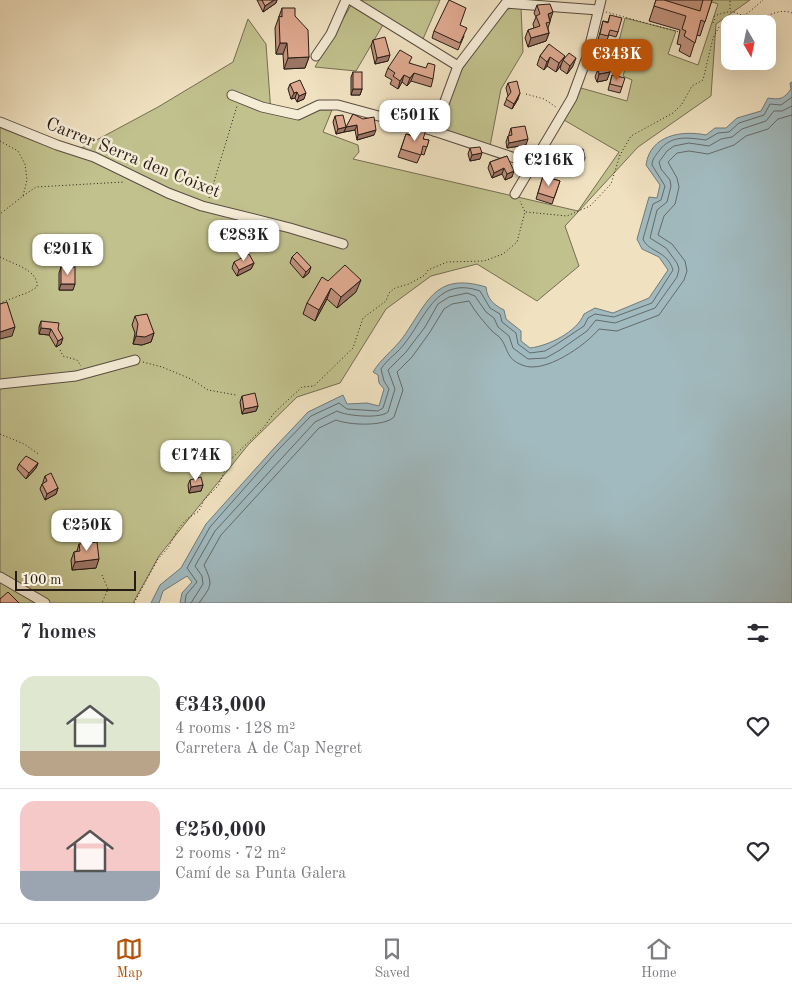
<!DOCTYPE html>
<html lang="en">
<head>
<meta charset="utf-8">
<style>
	body { margin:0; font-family:"Old Standard TT",serif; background:#f7f7f7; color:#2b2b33; height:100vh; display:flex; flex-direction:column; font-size:19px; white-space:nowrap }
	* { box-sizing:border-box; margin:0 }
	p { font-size:16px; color:#7c7c81 }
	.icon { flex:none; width:28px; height:28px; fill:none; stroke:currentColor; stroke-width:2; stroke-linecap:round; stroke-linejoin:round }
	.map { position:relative; height:603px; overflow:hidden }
	.details { display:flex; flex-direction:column; background:#fff; flex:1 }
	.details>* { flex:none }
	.needle { width:32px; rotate:171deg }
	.buttons { position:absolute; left:721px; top:15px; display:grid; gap:10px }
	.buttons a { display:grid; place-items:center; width:55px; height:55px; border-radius:10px; background:#fff; box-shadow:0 5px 20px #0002; font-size:25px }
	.scale { position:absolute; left:15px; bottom:12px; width:121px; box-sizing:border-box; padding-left:5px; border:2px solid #271b16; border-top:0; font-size:14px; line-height:18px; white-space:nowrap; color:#271b16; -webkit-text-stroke:4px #f5ecd6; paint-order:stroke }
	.price { position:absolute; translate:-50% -42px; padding:0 11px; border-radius:10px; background:#fff; color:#222; font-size:16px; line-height:32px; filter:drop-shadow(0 1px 2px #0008) }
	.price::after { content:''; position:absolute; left:50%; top:30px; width:15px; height:11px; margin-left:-8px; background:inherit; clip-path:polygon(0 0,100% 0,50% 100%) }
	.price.on { background:#b45309; color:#fff }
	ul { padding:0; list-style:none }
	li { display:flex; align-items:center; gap:15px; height:125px; padding:0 20px }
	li+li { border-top:1px solid #e1e1e2 }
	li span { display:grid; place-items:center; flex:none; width:140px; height:100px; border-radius:15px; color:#555 }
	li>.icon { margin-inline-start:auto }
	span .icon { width:60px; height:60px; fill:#fffc; stroke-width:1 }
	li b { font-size:21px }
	h2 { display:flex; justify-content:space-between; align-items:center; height:60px; padding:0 20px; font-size:21px }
	.dock { display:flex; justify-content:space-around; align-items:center; height:70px; border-top:1px solid #e1e1e2; background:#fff; font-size:14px; color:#7c7c81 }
	.dock a { display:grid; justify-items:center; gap:2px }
	.dock .on { color:#b45309 }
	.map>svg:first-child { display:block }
	.green { fill:#c1c18d; stroke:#746e52 }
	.water { fill:#a1babf; stroke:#707a7b }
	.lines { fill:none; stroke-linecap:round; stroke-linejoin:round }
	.shore { stroke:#646a6a; stroke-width:1 }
	.minor-casing { stroke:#594c40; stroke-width:11 }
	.path { stroke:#271b16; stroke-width:1; stroke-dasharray:1 2.5; stroke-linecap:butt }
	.minor { stroke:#f5ecd6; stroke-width:9 }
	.wall { fill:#c0917c; stroke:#271b16 }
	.shaded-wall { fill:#9c7665; stroke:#271b16 }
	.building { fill:#dfa990; stroke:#271b16 }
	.labels { text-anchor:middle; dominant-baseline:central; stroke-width:5; stroke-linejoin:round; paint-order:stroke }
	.street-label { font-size:18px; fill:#271b16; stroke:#f5ecd6 }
</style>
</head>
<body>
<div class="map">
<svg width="792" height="603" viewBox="0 0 792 603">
	<rect width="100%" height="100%" fill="#f0e1c0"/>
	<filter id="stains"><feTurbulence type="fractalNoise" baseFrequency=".004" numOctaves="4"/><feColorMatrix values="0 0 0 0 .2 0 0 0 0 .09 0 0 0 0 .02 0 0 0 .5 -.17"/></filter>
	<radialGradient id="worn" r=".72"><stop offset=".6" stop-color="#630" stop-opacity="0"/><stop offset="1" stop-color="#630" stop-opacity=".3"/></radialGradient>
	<g class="green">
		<path d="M354,0H440L423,39L387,18L356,71L315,67Z"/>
		<path d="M706,0H750L716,24L711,96L638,147L565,226L579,266L537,301L477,264L431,276L386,309L340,383L297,397L248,445L159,556L133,603H0V121L78,150L158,107L233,62L248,19L266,44L271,113L296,119L320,110H332L323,132L358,145L359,152L353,159L578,211L619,152L564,120L581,88L627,101L632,80L623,76L628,59L615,56L625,18L676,31L668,54L698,65L718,4Z"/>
		<path d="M510,8H521L523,52L501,89L490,146L439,130L460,72L505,11Z"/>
	</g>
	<path class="water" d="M792,82V603H180L182,593L192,582L187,576L163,591L159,603H151L160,585L181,568L206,524L276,446L308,412L343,395L347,404L367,403L379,406L384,389L379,383L378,375L373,372C381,359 392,351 401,340C427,305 433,271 486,287C487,299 494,305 504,310L506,319L521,331V341L530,348C548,346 577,332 584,314L595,308L613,313L649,298L668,270L659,257L642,249L637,239L649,197L657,198L660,185L646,165C650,135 682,130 706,135L715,128H726L737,118L761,111L768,98C780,100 784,99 791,89L790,83Z"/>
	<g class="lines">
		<g class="shore">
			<path d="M185,603L186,595L197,582L187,568L210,527L279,449L311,416L339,403L347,409L378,411L383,408L389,389L384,381L381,369C387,359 398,353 405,343C426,316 437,276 480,291L490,308L500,314L502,322L516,333L518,344L530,353L545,351L557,344L584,326L588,318L595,314L614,317L652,303L673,270C667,250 649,253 643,239L653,204L661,200L665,186L652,165C652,159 656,155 659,151C671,134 689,138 706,140L718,133L729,132L739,123L764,115L770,104L781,105L792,97"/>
			<path d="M191,603L203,584L202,576L195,566L215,531L315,422L337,411C346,416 380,419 388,412L395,389L388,370L406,352L425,327L438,304L449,297L467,293L475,296L486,312L494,318L498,327L509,336L513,348L528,359L546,358L560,350L587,331L596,320L615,323L655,308L677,277L679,269L677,263L666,248L650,238L657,210L667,202L671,186L670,180L661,169L659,162L667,151L674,146L689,143L709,146L721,139L732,137L742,129L766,121L774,111H782L792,106"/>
			<path d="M199,603C212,585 213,585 204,565L221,535L319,428L336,420C348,425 384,427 394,417L403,390L397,372L412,357L430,332L444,309L452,304L469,301C475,312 484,322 492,331C495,334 499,336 501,339C508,348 506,359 522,365C544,375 586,345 599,329L617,331L659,315L684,280L687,271L685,261L672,244L658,235L664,216L675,204L679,187L677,178L668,162L677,153L689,151L708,154L734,145L746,136L768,129L778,119L792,115"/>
		</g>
		<g class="minor-casing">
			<g id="minor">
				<path d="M351,0L458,66"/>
				<path d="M316,56L331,34L346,0"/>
				<path d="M232,95L262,107L298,115L319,105H338L434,131L533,164"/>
				<path d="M0,122L57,145L94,157L168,193L202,206L290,228L343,244"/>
				<path d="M434,131L458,66L506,3L598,10"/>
				<path d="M515,194L572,98L587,57L601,0"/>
				<path d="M0,384L76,376L135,360"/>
				<path d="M0,577L45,603"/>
			</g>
		</g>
		<g class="path">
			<path d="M730,9V0"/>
			<path d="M606,12L679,32"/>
			<path d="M713,23L715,19L714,16C739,7 732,15 753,18C767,20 776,7 792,13"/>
			<path d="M526,94L544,99L556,107"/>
			<path d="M0,141L18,151L25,164L27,180L23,196L0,214"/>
			<path d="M23,196L36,187L124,182"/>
			<path d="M209,198L237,106"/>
			<path d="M526,212L567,216L590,206L611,184L620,155L631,136L673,113L682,104L692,86L703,80L713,38L719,27L748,13L763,0"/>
			<path d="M0,257C13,264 39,270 37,287L29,292L0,303"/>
			<path d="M60,350L63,356L77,360L81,366"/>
			<path d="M143,362L162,367L191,379L208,390L236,395"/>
			<path d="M0,434L24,444L40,455"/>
			<path d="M102,575L108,589L102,603"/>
			<path d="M134,603L158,559L168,548L178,529L187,519L199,511L204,500L218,486L229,461L264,427L274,413L302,387L314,386L353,348L363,318L386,301L389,293L395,288L409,284L425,275L428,270L447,262L484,261L503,254L517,242L525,212L520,201"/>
		</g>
		<use href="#minor" class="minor"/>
	</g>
	<g class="wall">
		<path d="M257,0H277L276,3L263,12Z"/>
		<path d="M656,0H712L700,36L697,35L690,57L679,51L681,45L677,44L680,30L649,21Z"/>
		<path d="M537,5L550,21V22L548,28L549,33L546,41L528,47L525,38L528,30L534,28L533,24L536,17L534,13Z"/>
		<path d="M282,8L295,16L309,57L305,68L284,69L283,54H276L275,28Z"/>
		<path d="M610,15L618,32L616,37L609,35L606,42L598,40L603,21L608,22Z"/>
		<path d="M460,25L464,36L458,50L432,38L434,31Z"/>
		<path d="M373,40L388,61L375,64L371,46Z"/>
		<path d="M549,44L563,60L573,66L567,74L560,69L561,65L556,72L547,66L544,70L537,65L540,56Z"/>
		<path d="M597,49L620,62L618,69L611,67L607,80L597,82L595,77L598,69L591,67Z"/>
		<path d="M410,63L433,79L431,87L411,81L407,86L402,82L398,89L390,84L392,80L385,76L388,68Z"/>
		<path d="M353,72L362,89L360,95H351V77Z"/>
		<path d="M612,75L622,87L620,93L608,90Z"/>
		<path d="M508,83L518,99L512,109L504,105L508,96L506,88Z"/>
		<path d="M290,84L304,99L297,102L295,98L291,99L288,89Z"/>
		<path d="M353,114L374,135L357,140L355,130L344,132Z"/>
		<path d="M335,116L344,132L336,134L333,122Z"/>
		<path d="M415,127L423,139L429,140L424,155L421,154L417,163L398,157L406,134L412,135Z"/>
		<path d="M511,128L526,145L507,148L506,142L508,136H509V134Z"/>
		<path d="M470,148L480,159L470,161L468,154Z"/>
		<path d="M575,150L583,164L574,166L573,156Z"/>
		<path d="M507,156L512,177L505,180L502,174L492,178L488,168L490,162Z"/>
		<path d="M543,176L560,181L552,204L536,199Z"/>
		<path d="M292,257L309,273L303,278L290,263Z"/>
		<path d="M234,262L254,263L251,269L237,276L232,268Z"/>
		<path d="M61,267L73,290H59V273Z"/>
		<path d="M328,281L356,292L337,308L327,299L315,321L303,314L307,303Z"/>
		<path d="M135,316L154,333L151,342L142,345L133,344L135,333L132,325Z"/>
		<path d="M41,321L58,329L61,344L56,347L49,335L39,334V327Z"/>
		<path d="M242,396L258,406L256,411L242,414L240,402Z"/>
		<path d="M38,463L36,468L26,479L17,469L19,464Z"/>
		<path d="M45,476L58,488L56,494L45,500L40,489L42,484L43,483V482Z"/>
		<path d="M190,480L203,485L201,491L189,493L188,485Z"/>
		<path d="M79,544L96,568L72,570L71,560L74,552L77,551Z"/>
	</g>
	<g class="shaded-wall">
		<path d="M274,0H277L276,3L263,12L265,6Z"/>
		<path d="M553,12L550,21L548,14Z"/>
		<path d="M549,33L546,41L528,47L531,38Z"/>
		<path d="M280,43H287L283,54H276Z"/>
		<path d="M390,55L388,61L375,64L377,58Z"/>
		<path d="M565,56L561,65L556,72L559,63Z"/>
		<path d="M309,57L305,68L284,69L288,58Z"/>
		<path d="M550,57L547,66L544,70L547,62Z"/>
		<path d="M576,58L573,66L567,74L570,66Z"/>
		<path d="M610,72L607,80L597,82L599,74Z"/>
		<path d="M414,73L411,81L407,86L410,78Z"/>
		<path d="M404,75L402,82L398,89L400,81Z"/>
		<path d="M353,89H362L360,95H351Z"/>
		<path d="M297,92L295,98L291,99L294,93Z"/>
		<path d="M306,93L304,99L297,102L299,96Z"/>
		<path d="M520,93L518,99L512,109L514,104Z"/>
		<path d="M357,125L355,130L344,132L346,127Z"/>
		<path d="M346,127L344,132L336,134L338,129Z"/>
		<path d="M376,130L374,135L357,140L358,135Z"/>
		<path d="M528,139L526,145L507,148L509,143Z"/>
		<path d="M482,153L480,159L470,161L472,155Z"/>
		<path d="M585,158L583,164L574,166L576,160Z"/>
		<path d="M504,168L502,174L492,178L494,173Z"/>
		<path d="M514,171L512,177L505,180L507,174Z"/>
		<path d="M254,263L251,269L237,276L239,270Z"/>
		<path d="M311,267L309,273L303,278L306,272Z"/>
		<path d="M361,280L356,292L337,308L341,297Z"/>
		<path d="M61,284H75L73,290H59Z"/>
		<path d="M331,288L327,299L315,321L319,310Z"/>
		<path d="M15,327L12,336L0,339V332Z"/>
		<path d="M41,328L51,329L49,335L39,334Z"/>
		<path d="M154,333L151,342L142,345L133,344L136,336Z"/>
		<path d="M63,338L61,344L56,347L58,341Z"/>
		<path d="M258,406L256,411L242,414L244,409Z"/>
		<path d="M38,463L36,468L26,479L29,473Z"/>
		<path d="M203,485L201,491L189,493L191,487Z"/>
		<path d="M58,488L56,494L45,500L47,494Z"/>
		<path d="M99,559L96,568L72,570L75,562Z"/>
	</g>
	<g class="building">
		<path d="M262,0H274L265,6Z"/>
		<path d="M449,0L466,8L460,25L467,28L460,43L434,31Z"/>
		<path d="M656,0H664L700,11L703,0H712L705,22L701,20L695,43L684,36L686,31L682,29L686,16L654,6Z"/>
		<path d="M550,4L553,12L548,14L550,22L546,23L549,33L531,38L528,30L540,26L536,16L540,14L537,5Z"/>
		<path d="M282,8H295V16L308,30L309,57L288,58L287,43H280L279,16L282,17Z"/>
		<path d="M610,15L622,18L618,32L610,30L608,36L600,34L603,21L608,23Z"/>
		<path d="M385,37L390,55L377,58L373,40Z"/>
		<path d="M549,44L565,56L559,63L550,57L547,62L540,56Z"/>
		<path d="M603,47L623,53L620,62L613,60L610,72L599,74L598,69L602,62L594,60L597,49L602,51Z"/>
		<path d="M400,50L412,57L409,63L426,68L428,63L435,65L433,79L414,73L410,78L404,75L400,81L393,76L395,73L388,68Z"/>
		<path d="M569,53L576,58L570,66L563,60Z"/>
		<rect x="353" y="72" width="9" height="17"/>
		<path d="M612,75L625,78L622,87L610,84Z"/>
		<path d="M300,80L306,93L299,96L297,92L294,93L290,84Z"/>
		<path d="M517,81L520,93L514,104L506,99L511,92L508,83Z"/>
		<path d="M353,114L363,119L374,117L376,130L358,135L357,125L346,127Z"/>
		<path d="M343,115L346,127L338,129L335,116Z"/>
		<path d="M525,126L528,139L509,143L508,136L512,135L511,128Z"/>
		<path d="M415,127L426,130L423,139L429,140L427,147L423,146L421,155L401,149L406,134L412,136Z"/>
		<path d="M480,147L482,153L472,155L470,148Z"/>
		<path d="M583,149L585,158L576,160L575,150Z"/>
		<path d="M507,156L514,171L507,174L504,168L494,173L490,162Z"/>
		<path d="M543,176L560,181L554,198L538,193Z"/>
		<path d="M297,252L311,267L306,272L292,257Z"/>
		<path d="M249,254L254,263L239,270L234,262Z"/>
		<path d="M345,265L361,280L341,297L331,288L319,310L307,303L322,277L328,281Z"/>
		<rect x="61" y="267" width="14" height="17"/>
		<path d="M7,302L15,327L0,332V304Z"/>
		<path d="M147,314L154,333L145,337L136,336L138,324L135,316Z"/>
		<path d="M41,321L59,323L58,329L63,338L58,341L51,329L41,328Z"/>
		<path d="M255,393L258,406L244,409L242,396Z"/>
		<path d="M26,456L38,463L29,473L19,464Z"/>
		<path d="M51,473L58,488L47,494L42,484L47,481L45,476Z"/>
		<path d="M201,477L203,485L191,487L190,480Z"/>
		<path d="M97,542L99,559L75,562L74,552L80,551L79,544Z"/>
		<path d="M8,592L19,603H0V599Z"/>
	</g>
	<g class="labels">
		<g class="street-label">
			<text transform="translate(133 158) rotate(22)">Carrer Serra den Coixet</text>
		</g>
	</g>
	<rect width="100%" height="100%" filter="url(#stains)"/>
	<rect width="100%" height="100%" fill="url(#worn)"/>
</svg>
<div class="buttons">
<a><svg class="needle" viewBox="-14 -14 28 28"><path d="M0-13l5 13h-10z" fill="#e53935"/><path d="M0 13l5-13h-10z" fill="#7c7c81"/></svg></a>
</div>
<div class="scale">100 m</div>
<b class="price on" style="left:617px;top:81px">€343K</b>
<b class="price" style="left:415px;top:142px">€501K</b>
<b class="price" style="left:549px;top:187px">€216K</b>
<b class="price" style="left:244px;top:262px">€283K</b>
<b class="price" style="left:68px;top:276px">€201K</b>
<b class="price" style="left:196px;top:482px">€174K</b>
<b class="price" style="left:87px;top:552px">€250K</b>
</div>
<section class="details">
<h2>7 homes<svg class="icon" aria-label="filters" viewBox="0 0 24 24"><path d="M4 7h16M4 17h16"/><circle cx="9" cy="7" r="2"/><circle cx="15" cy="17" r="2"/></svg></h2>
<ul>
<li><span style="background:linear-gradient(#dfe7d0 75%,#b9a48a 0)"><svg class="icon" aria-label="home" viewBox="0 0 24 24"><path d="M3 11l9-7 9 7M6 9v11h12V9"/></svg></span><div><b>€343,000</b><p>4 rooms · 128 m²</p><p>Carretera A de Cap Negret</p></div><svg class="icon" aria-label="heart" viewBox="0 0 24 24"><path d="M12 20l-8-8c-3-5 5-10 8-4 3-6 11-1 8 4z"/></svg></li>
<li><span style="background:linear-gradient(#f6c9c9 70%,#9aa5b1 0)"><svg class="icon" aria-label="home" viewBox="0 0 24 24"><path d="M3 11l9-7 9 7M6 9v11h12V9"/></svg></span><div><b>€250,000</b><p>2 rooms · 72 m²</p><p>Camí de sa Punta Galera</p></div><svg class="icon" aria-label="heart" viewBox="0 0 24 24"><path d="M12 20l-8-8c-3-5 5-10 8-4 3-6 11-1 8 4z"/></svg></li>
</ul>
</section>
<nav class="dock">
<a class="on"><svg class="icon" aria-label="map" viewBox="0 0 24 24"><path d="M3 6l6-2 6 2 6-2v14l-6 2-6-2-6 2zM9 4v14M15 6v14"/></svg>Map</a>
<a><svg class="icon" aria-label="saved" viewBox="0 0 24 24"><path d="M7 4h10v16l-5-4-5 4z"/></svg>Saved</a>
<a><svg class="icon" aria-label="home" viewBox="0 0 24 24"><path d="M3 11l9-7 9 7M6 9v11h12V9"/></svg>Home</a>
</nav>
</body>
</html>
